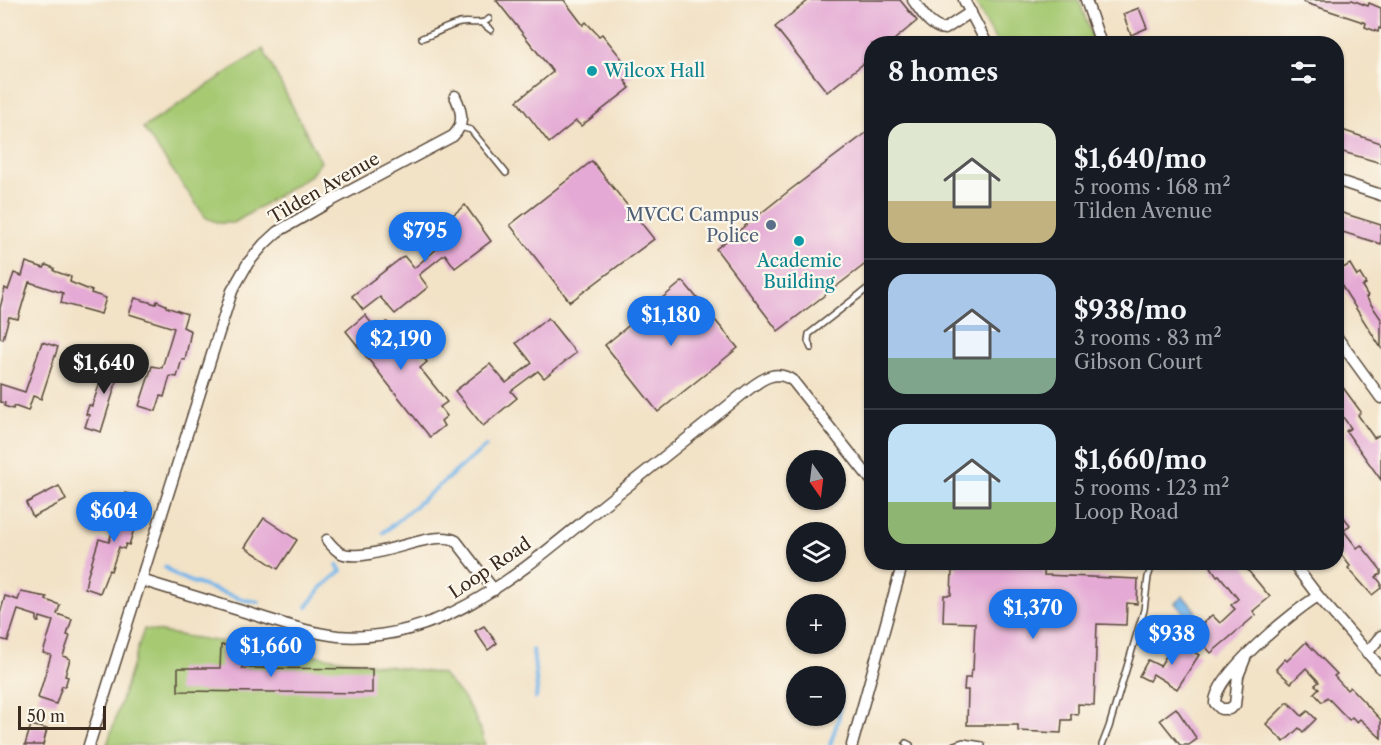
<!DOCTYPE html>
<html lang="en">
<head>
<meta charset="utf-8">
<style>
	body { margin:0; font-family:"Libre Caslon Text",serif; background:#20242c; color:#f1f3f6; height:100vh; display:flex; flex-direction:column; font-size:22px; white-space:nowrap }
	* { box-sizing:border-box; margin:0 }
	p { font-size:20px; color:#9ea1a6 }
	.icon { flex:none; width:33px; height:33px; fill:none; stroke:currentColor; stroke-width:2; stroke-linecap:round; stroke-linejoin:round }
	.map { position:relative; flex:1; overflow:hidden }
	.drawer { position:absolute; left:864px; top:36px; width:480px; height:534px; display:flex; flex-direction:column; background:#171b24; border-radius:24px; box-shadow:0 2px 4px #0004 }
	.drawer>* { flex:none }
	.needle { width:39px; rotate:166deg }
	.controls { position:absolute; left:786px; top:450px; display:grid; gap:12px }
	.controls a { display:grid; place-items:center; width:60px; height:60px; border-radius:50%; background:#171b24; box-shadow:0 2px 4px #0004; font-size:30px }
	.scale { position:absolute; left:18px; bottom:15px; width:88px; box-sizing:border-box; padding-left:6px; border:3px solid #3b2a1e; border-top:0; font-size:16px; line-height:21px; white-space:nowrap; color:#3b2a1e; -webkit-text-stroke:4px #fbf7ec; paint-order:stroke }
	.price { position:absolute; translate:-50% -51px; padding:0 14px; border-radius:21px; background:#1a73e8; color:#fff; font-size:20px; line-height:39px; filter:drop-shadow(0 2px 3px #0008) }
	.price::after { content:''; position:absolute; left:50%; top:36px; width:18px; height:14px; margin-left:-9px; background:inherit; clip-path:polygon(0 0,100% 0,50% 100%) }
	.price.active { background:#222; color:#fff }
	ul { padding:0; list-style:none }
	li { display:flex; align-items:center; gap:18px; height:150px; padding:0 24px }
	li+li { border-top:2px solid #363941 }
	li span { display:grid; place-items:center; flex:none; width:168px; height:120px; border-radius:18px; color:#555 }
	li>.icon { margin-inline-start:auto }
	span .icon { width:72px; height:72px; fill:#fffc; stroke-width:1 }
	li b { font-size:26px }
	h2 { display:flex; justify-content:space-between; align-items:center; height:72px; padding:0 24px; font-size:26px }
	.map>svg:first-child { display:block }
	.green { fill:#a6c972; stroke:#707a48; stroke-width:1.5 }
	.water { fill:#75b5e9; stroke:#587084; stroke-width:1.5 }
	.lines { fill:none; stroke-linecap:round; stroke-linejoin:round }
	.stream { stroke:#75b5e9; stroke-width:4 }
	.building { fill:#e4a9d4 }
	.service-casing { stroke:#564637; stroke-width:8 }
	.minor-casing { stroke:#564637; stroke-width:13 }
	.service { stroke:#fff; stroke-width:5 }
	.minor { stroke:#fff; stroke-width:10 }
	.culture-dot { fill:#0f9aa8; stroke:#fbf7ec; stroke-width:2 }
	.service-dot { fill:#5c6f8a; stroke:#fbf7ec; stroke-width:2 }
	.labels { text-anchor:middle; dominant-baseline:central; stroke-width:4.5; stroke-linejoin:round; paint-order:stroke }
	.culture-label { font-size:18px; fill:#0d838f; stroke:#fbf7ec; text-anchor:start }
	.street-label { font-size:18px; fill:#3b2a1e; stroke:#fbf7ec }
	.service-label { font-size:18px; fill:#4e5e75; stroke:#fbf7ec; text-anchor:end }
</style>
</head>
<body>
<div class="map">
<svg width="1381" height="745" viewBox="0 0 1381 745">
	<rect width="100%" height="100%" fill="#fbf7ec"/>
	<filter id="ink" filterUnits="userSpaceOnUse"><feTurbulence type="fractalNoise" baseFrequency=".0167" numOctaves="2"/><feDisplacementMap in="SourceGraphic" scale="12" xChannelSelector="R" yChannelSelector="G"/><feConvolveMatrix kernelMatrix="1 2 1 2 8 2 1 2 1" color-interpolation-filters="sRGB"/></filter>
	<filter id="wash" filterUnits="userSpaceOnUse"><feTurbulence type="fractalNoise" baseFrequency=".008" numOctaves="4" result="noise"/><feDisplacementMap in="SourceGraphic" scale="24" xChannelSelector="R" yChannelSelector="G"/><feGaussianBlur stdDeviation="1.35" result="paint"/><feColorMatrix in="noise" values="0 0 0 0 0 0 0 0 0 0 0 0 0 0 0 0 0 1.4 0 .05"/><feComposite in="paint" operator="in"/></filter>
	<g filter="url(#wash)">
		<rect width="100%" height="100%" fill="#f2e2c6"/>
		<g class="green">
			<path d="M974,0H1079L1094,43H997Z"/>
			<path d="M263,49L321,162L311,175L234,223H219L206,218L143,128Z"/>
			<path d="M144,629L190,637L442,674C464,697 477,714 485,745H107Z"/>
		</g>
		<path class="water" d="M1183,596L1196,611L1187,619L1183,616L1185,614L1175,603Z"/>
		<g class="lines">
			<g class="stream">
				<path d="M383,533L486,446"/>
				<path d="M165,567L177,576L192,582L245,600L259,602"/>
				<path d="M307,607L321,588L341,571L337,565"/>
				<path d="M533,650L537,688L536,698"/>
				<path d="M830,745L839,717L841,689"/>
			</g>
		</g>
		<g id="blocks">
			<g class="building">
				<path d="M496,0H564L583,25L586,22L599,36L602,34L634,74L625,81L630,88L581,126L576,121L549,143L517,101L553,72Z"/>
				<path d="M809,0H900L917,21L889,44H872V57L827,92L775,27Z"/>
				<path d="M1304,0H1352L1368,6L1369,3L1381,8V29L1379,28L1378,32L1365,27L1366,23L1303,2Z"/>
				<path d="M1139,8L1147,28L1131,35L1123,14Z"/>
				<path d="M1336,128L1381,143V163L1336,150Z"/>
				<path d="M866,133L872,139V259L778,331L716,249L790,190Z"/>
				<path d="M592,161L654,239L570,302L510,225Z"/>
				<path d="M465,205L491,241L455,268L445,254L419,275L428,287L395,314L380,297L363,310L352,296L404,256L414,268L439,247L430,234Z"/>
				<path d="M1336,211L1381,225V244L1336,230Z"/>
				<path d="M26,262L44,268L46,265L54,268V271L71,277L70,282L92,291L91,293L106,298L101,314L61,303L63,293L29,282L18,319L9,317L3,339L0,338V308L5,288L8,290L14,273L22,276Z"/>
				<path d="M1350,264L1357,276L1360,274L1366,284L1362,286L1368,296L1366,297L1381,319V348L1336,277V272Z"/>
				<path d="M683,281L738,348L658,412L605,345Z"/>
				<path d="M135,298L156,304L157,301L166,305V307L187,314L183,327L191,331L185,360L182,359L177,377L170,376L164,397L161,396L156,411L139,406L152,366L162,368L174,328L129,314Z"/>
				<path d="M365,315L376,329L387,322L399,338L404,334L427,362L420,368L447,402L440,407L447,416L441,421L444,426L430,437L346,331Z"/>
				<path d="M548,318L576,353L544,378L538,371L511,391L517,398L483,426L455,391L490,364L506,383L532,363L516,343Z"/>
				<path d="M42,342L58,347L41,399L33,396L28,411L14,406L13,409L4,406L5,403L0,402V384L25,392Z"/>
				<path d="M109,356L123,361L101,432L85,427L89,415L86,414L89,405L92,406Z"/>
				<path d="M1336,378L1361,412L1358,415L1374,438L1381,434V480L1346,431L1351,428L1340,413L1336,416Z"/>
				<path d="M59,486L66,500L33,517L26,503Z"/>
				<path d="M125,493L141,498L139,503L142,504L129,545L126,544L124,549L119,547L111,571L109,570L100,593L85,588L87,578L99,539L109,542Z"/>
				<path d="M1342,515L1350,525L1344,531L1357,548L1361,545L1381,570V574L1376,577L1381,583V588L1372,595L1348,568L1350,566L1336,548V519Z"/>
				<path d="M264,518L297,540L278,569L245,547Z"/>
				<path d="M957,562H1045L1044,575L1138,579L1137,604L1127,603L1126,625L1097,624L1094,705L1078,704V715L1071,714V720H1062L1061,733L1018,731V725H967L968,690H964L965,678H970L971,670H973L975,623L943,622L944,595H951L952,571H956Z"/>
				<path d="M1217,562H1241L1270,597L1253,611L1256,615L1211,653L1195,635L1205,625L1203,623L1212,615L1220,623L1235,609L1231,605L1238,599L1219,575L1217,576L1211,567Z"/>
				<path d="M21,592L47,597L46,600L60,605L57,614L72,619L67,635L70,636L63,656L70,659L65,676L68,677L65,687L62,686L56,704L38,698L51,655L43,653L53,621L40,617L39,622H37V616L18,610L8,641L0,639V614L5,596L18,600Z"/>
				<path d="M484,626L497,643L488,650L475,631Z"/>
				<path d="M1176,640L1199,655L1177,689L1153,674L1149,681L1139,676L1148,660L1160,666Z"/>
				<path d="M1306,642L1337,674L1334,676L1347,690L1350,687L1381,720V738L1360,719L1357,722L1352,717L1349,720L1327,697L1322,702L1314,693L1319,688L1315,685L1319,682L1306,668L1291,683L1276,669L1285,659L1287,661Z"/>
				<path d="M221,645L243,646L242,668L372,669V693L178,691V668H220Z"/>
				<path d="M1288,702L1302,716L1308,711L1316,719L1303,732L1299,728L1284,742L1266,724Z"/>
				<path d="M1176,708L1197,739L1189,745H1180L1160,720Z"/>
				<path d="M31,725L47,729L43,745H25Z"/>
			</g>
		</g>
	</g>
	<g filter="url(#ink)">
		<use href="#blocks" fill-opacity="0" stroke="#564637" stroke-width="1.5"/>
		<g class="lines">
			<g class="service-casing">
				<g id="service">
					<path d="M482,23L491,30"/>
					<path d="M422,38C435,34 447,26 460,23C470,21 482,26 489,19"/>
					<path d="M460,127L471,130L506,173"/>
					<path d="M811,348L808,341L809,334L872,285"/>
					<path d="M906,743L910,745"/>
					<path d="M954,745L963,742L982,745"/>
					<path d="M1102,745L1109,727L1144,610L1148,577L1153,562"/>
				</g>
			</g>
			<g class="minor-casing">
				<g id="minor">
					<path d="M913,0C921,11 930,28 945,29L971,12"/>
					<path d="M964,0L987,44"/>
					<path d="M1086,0L1101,44"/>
					<path d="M1336,180L1381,195"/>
					<path d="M1336,336L1381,398"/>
					<path d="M327,540C331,545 335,550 341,553C369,565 434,527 456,541L494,590"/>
					<path d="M1292,562L1318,596L1381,668"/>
					<path d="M141,580C180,592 219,604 258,616C284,624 311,633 338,636C447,645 531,562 611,499C657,463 703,426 749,389C763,378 777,369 793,381L872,481"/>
					<path d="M1367,653L1381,636"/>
					<path d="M1246,656L1238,676L1235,705L1229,709H1221L1215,703C1214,675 1294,611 1318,596"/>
					<path d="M89,745L232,291L248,263L264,244L277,232L329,202L453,136C465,124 462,111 455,96"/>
					<path d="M852,745L903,562"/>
				</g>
			</g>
			<use href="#service" class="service"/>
			<use href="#minor" class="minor"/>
		</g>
	</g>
	<g class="culture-dot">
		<circle cx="592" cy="71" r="6"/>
		<circle cx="799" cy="241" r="6"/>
	</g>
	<circle class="service-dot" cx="771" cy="225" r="6"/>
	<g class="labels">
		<g class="culture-label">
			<text x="604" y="71">Wilcox Hall</text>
			<text x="799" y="261" text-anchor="middle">Academic<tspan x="799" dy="21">Building</tspan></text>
		</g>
		<g class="street-label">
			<text transform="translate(324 188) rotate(-30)">Tilden Avenue</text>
			<text transform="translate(490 568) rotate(-34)">Loop Road</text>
		</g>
		<g class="service-label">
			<text x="759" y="215">MVCC Campus<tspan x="759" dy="21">Police</tspan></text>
		</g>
	</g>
</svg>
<div class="controls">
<a><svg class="needle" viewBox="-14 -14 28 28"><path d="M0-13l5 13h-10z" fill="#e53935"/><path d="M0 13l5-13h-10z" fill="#9ea1a6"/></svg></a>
<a><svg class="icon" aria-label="layers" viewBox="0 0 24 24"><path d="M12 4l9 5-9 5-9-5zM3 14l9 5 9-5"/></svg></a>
<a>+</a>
<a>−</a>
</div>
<div class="scale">50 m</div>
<b class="price" style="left:425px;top:263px">$795</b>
<b class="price" style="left:671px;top:347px">$1,180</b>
<b class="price" style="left:401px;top:371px">$2,190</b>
<b class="price active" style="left:104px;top:395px">$1,640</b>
<b class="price" style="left:114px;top:543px">$604</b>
<b class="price" style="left:1033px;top:640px">$1,370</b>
<b class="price" style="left:1172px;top:666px">$938</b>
<b class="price" style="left:271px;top:678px">$1,660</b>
<section class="drawer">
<h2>8 homes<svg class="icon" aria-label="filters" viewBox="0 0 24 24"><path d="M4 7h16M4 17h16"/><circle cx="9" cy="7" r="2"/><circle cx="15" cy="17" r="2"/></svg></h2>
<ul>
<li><span style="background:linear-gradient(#dfe7d0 65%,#c2b280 0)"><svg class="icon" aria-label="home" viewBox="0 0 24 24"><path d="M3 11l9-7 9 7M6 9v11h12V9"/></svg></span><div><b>$1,640/mo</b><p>5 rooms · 168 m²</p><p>Tilden Avenue</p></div></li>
<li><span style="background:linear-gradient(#a9c7e8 70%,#7fa58c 0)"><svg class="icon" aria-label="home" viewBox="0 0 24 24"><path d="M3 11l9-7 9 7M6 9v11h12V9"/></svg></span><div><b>$938/mo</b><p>3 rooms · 83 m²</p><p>Gibson Court</p></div></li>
<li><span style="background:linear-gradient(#bfe0f5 65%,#8fb573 0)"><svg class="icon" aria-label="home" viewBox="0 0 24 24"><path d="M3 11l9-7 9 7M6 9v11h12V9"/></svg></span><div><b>$1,660/mo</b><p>5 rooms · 123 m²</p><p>Loop Road</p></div></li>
</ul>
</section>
</div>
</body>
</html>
